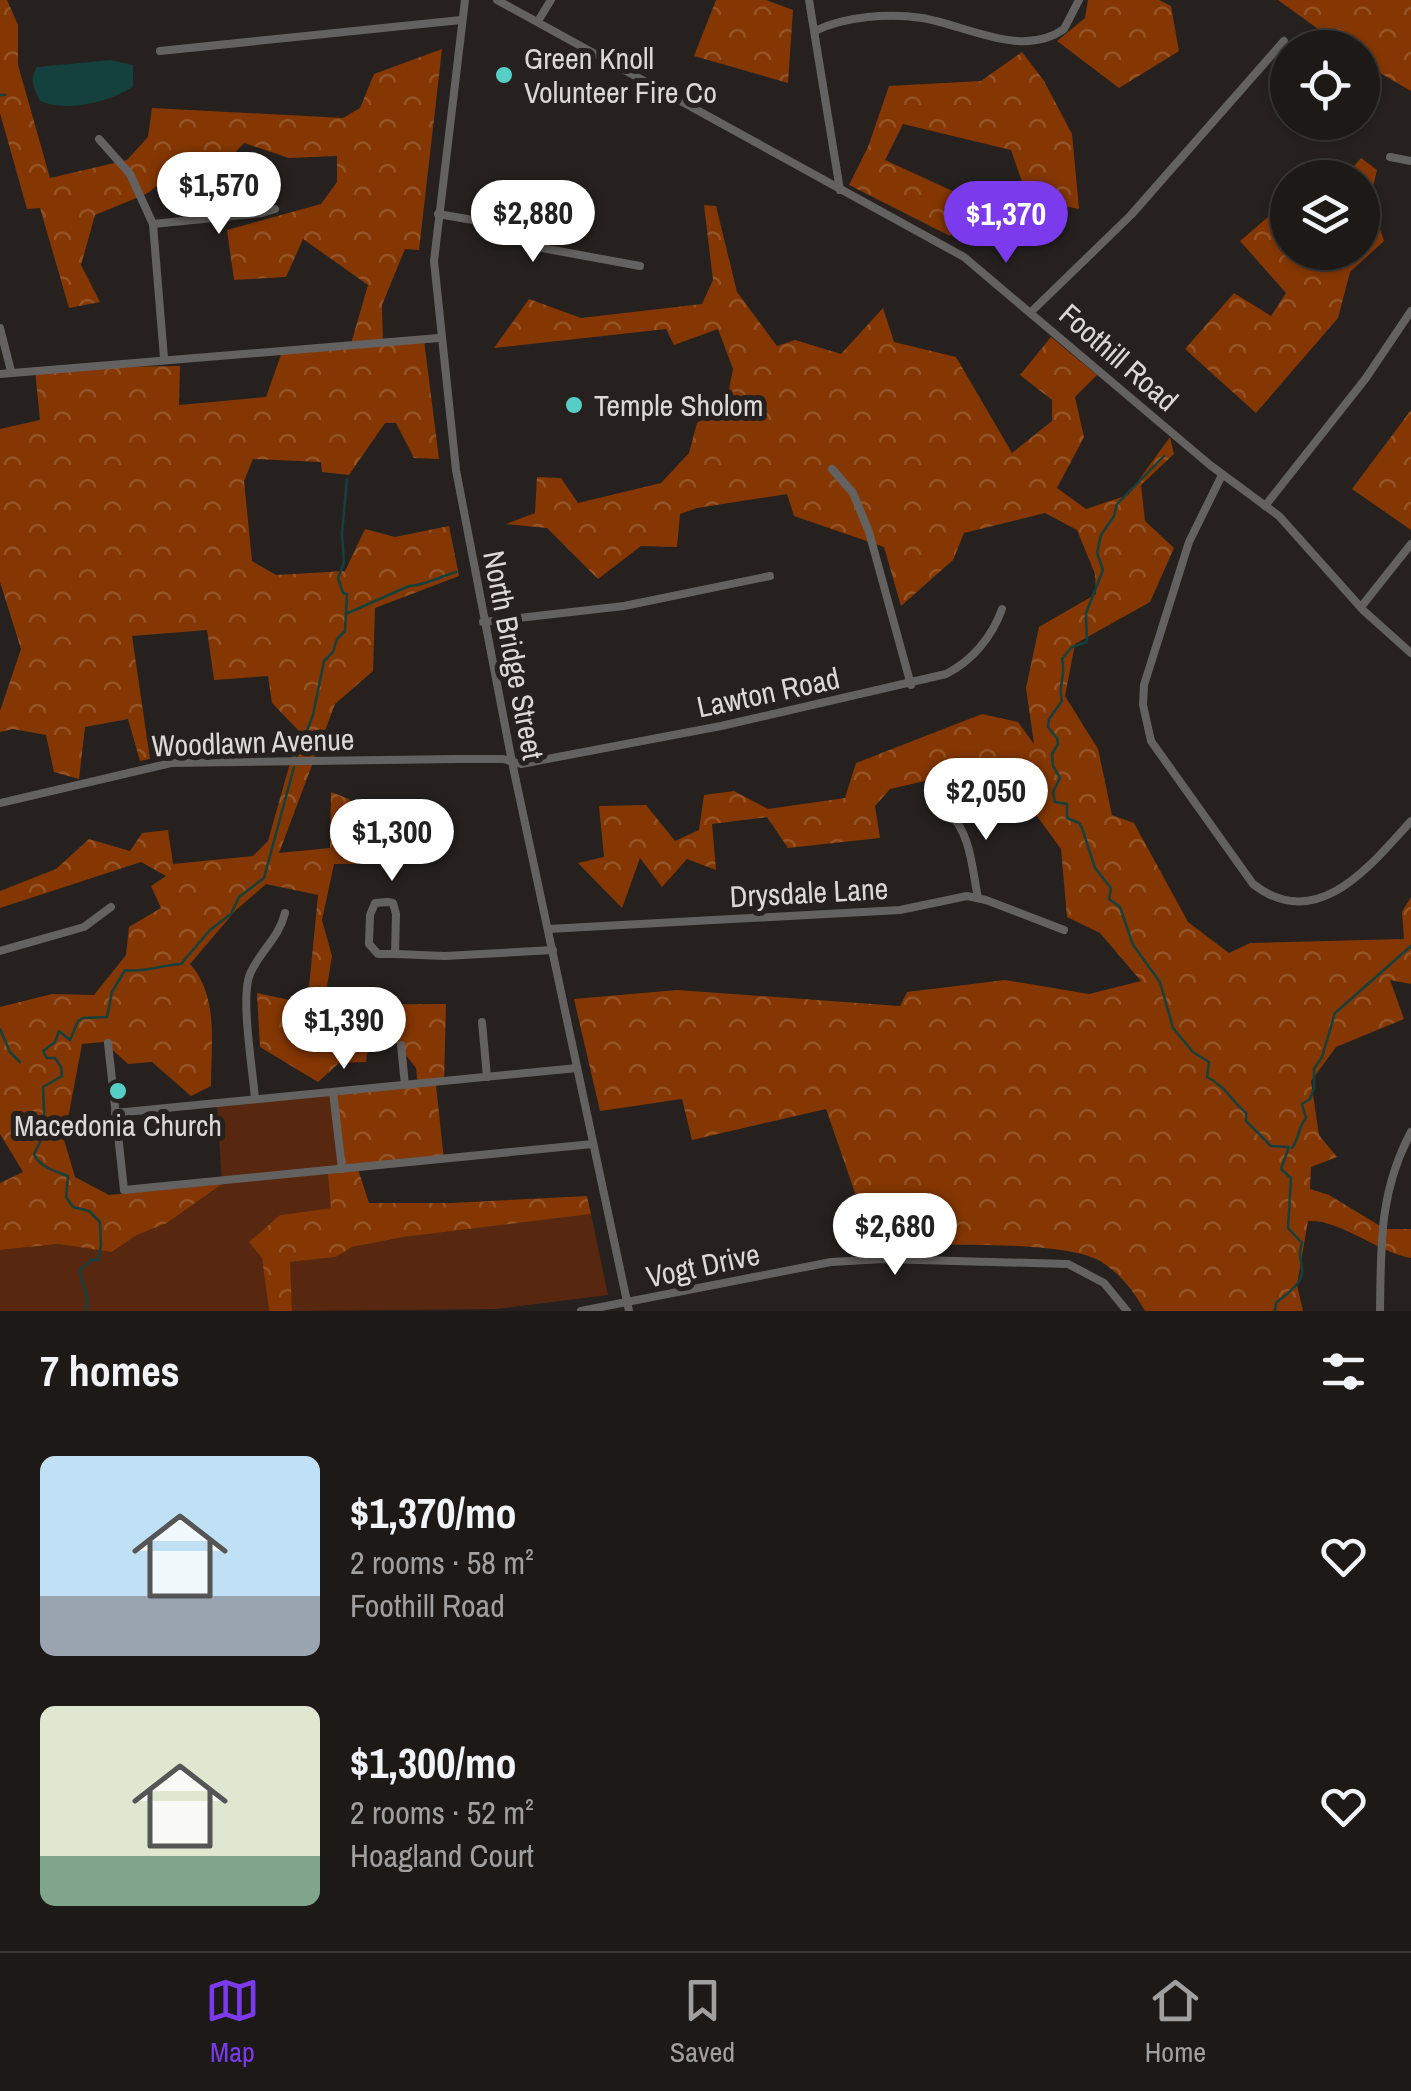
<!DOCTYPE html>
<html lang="en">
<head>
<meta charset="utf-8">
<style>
	body { margin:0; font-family:"Archivo Narrow",sans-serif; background:#292624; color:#f1f3f6; height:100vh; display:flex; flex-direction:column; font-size:38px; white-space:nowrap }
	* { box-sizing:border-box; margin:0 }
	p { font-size:32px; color:#a0a0a1 }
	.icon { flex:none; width:55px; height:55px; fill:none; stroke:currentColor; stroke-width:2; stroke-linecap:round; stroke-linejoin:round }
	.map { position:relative; height:1311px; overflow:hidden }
	.sheet { display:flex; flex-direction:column; background:#1c1917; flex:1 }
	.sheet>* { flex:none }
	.fabs { position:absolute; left:1270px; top:30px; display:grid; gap:20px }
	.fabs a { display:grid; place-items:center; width:110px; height:110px; border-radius:50%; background:#1c1917; box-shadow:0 2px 8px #0004,0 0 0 2px #3a3836; font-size:50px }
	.price { position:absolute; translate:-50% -85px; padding:0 22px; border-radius:35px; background:#fff; color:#222; font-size:32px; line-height:65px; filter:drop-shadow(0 2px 5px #0008) }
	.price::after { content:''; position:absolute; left:50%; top:60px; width:30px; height:22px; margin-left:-15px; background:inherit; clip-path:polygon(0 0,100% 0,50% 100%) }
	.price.selected { background:#7c3aed; color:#fff }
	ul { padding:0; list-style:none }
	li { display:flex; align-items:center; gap:30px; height:250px; padding:0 40px }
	li span { display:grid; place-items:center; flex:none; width:280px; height:200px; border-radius:15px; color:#555 }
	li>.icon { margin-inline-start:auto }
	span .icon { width:120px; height:120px; fill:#fffc; stroke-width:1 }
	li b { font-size:42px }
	h2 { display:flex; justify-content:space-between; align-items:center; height:120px; padding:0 40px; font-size:42px }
	.menu { display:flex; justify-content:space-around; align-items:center; height:140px; border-top:2px solid #3a3836; background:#1c1917; font-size:28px; color:#a0a0a1 }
	.menu a { display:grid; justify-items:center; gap:5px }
	.menu .selected { color:#7c3aed }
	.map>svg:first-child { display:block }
	.green { fill:#57280f }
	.forest { fill:url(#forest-crowns) }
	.water { fill:#14403d }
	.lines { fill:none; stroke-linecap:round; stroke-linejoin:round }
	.stream { stroke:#14403d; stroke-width:2.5 }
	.minor { stroke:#646260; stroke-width:8 }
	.poi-dot { fill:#55cec5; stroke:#26211f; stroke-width:4 }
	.labels { text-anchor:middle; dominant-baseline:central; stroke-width:10; stroke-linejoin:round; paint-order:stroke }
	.poi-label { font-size:30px; fill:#dbd8d6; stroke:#26211f; text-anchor:start }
	.street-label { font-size:30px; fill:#dbd8d6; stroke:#26211f }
</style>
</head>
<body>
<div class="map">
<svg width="1411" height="1311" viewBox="0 0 1411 1311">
	<defs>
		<pattern id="forest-crowns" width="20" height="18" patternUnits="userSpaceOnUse" patternTransform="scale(2.5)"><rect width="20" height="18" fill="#843702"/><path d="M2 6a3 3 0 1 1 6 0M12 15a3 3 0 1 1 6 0" fill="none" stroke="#955326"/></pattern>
	</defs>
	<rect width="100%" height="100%" fill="#26211f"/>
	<g class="green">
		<path d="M336,1094L344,1172L331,1208L280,1215L262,1258L269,1311H0V1250L58,1244L112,1252L137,1235L167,1223L222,1184L217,1105Z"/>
		<path d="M591,1214L608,1295L496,1309L292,1311L289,1262L336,1257L352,1247L404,1237Z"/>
	</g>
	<g class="forest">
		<path d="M0,0H7L18,25V65L50,178L127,160L148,137L152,108L343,118L360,108L374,74L442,49L419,250L405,249L382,305L383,345L424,340L439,459L414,458L396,423H385L349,475L322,472L321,462L253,459L244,481L252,561L276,575L345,571L365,529L395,537L449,526L459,576L375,608L373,671L335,704L279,853L330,848L331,792L349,799L364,829L401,825L424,854L423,863L334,864L322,920L332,956L324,1005L446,1004L444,1083L436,1085L444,1160L358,1169L369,1203H451L587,1196L591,1214L404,1237L352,1247L336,1257L290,1262L292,1311H269L262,1258L249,1242L280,1215L331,1208L328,1174L344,1172L336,1094L418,1086L416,1068L384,1027L370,1034L366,1062L339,1063L318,1082L260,1047L257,993L294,1001L309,987L318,895L266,884L236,910L190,964C219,996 211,1045 211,1086L191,1096L152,1062L128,1064L104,1042L82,1044L64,1140L75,1177L109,1195L222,1184L167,1223L137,1235L112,1252L58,1244L0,1250V1183L23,1172L0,1134V1007L52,994L94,995L126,955L129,927L161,908L151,886L166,876L141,862L0,908V891L56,869L89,839L130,851L142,833L168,830L173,864L253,856L268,841L299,731L272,703L268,676L214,680L207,630L132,636L150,759L140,761L128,719L85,727L79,779L54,772L46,735L13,729L0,732V711L21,649L0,582V429L40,420L35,370L46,368L180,366L179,405L266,397L282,352L350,347L368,285L303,239L286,277L234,280L227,230L321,204L337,182V156L289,158L244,143L220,169L232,185L220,195L191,170L171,176L146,194L95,215L81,265L100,302L69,308L40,208L27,209L0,113Z"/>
		<path d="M716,0H766L793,10L788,83L694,56Z"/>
		<path d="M1088,0H1159L1171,6L1179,51L1119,88L1057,41L1085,18Z"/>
		<path d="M1278,0H1411V91L1363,63L1362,48L1343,47Z"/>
		<path d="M1022,52L1044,81L1072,134L1079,209L1028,199L1011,150L903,124L885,160L972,200L950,236L849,185L868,147L889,86L981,81Z"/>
		<path d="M1361,158L1377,170L1370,199L1384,241L1350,272L1338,318L1256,413L1185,349L1234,293L1271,316L1286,293L1240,241L1268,217L1287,224L1288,252H1362V178L1345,177Z"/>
		<path d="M704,205L716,206L737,292L777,346L795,340L841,354L883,308L894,342L956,357L1012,453L1052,421V400L1020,375L1051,337L1097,375L1075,397L1084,437L1057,488L1086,509L1128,495L1170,437L1174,454L1141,485L1145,521L1174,548L1150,602L1075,644L1065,696L1098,749L1112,815L1134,823L1188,922L1229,953L1250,943L1404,939L1402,912L1411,897V984L1390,980L1404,1019L1336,1047L1311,1081L1319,1135L1337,1157L1311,1167L1310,1189L1329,1195L1385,1229H1411V1258C1377,1252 1340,1219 1308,1221L1297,1285L1303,1311H1145C1134,1291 1118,1271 1098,1260C1060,1239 923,1246 873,1245L826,1109L692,1140L682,1099L600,1111L574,999L677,990L900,1006L907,992L1005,980L1089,994L1141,981L1100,933L1067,917L1061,849L999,764L890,789L875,806L880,838L788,848L767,817L712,824L716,870L687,859L662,887L640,858L622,908L578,863L604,857L599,806L646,805L675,841L699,830L704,795L734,791L768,809L845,798L856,763L982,714L1018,722L1034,744L1026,688L1039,627L1096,594L1095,574L1077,530L1045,513L964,533L953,560L901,606L884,547L794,516L787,494L697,508L680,514L677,547L641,546L598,579L547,528L506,524L535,513L537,477L561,478L578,503L661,483L689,453L697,423L726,404L733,369L718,329L674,345L666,329L494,348L529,299L581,318L702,304L713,280Z"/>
		<path d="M1411,410V530L1352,489Z"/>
	</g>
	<path class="water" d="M111,60L133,65V87C108,102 68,113 40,101C34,88 29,80 37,67Z"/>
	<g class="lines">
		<g class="stream">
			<path d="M0,95H5"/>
			<path d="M1164,456L1117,504L1114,516L1101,535L1097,553L1103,570L1086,613L1087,642L1072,647L1062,659C1067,675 1057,686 1062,701L1049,719L1048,727L1057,738L1058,744L1052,754L1053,766L1060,778L1053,792L1055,802L1067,804V818L1079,823L1082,828L1095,868L1111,888L1109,899L1120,907L1133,945L1160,982L1173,1028L1193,1052L1209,1062L1207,1077C1225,1086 1231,1100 1246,1113V1121L1271,1146L1289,1147L1281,1169L1291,1178L1288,1228L1302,1243C1298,1255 1301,1258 1302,1269C1304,1284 1286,1294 1276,1303L1275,1311"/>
			<path d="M348,613L409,586C422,586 442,576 456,572"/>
			<path d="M297,756L313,715L324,661L333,652L337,639L345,631L347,594L343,593L338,578L344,563L342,533L347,479"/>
			<path d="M0,1029L10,1052L20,1062"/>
			<path d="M1292,1148C1300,1138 1296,1131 1306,1118L1302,1104L1310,1099L1314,1088V1069L1322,1057L1335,1013L1411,946"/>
			<path d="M86,1311C90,1287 80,1287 80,1270L91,1260H98L101,1245L100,1222L89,1211L73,1207L66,1197L68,1176C57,1172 39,1167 34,1154L45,1132L43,1087L62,1076L61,1067L55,1058H47L43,1051L55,1042L59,1031L70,1040L78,1021L83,1018L107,1017L112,992L125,970C142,973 162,965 181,964L210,930L231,914L239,897L264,878L294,767"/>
		</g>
		<g class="minor">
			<path d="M465,0L434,261L456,470L512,762L629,1311"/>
			<path d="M497,0L964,257L1210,465L1279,516L1364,611L1411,653"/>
			<path d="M809,0L840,190"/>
			<path d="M538,21L551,0"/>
			<path d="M815,31C845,16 890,13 922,18C966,25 1022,59 1064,29L1079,0"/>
			<path d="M160,51L461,20"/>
			<path d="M99,139L130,174L153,224L164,358"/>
			<path d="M1390,157L1411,161"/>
			<path d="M438,214L473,220L531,246L640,266"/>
			<path d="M153,224L262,213L275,209"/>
			<path d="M1031,312L1131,215L1284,41"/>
			<path d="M0,328L11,371"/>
			<path d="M0,374L439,338"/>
			<path d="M832,469L853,493L869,532L911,685"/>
			<path d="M1222,475L1189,542L1144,685L1143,705L1151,741L1253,884C1317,934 1370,866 1411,821"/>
			<path d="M1265,506L1366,378L1411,311"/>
			<path d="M1361,607L1411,544"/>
			<path d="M483,622L624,606L770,576"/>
			<path d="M0,803L171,763L458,759H503L521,764L721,726L946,674C972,661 992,637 1002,609"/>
			<path d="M948,812C971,832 972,869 978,898"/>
			<path d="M388,902L393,903L396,914L395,954H378L369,944L370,915L375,903Z"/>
			<path d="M548,929L900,910L967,896L986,900L1064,930"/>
			<path d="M0,951L84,927L111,907"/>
			<path d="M395,954L445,956L553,950"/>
			<path d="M482,1022L487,1077"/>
			<path d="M108,1043L124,1190L593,1144"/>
			<path d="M401,1045L405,1085"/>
			<path d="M333,1092L342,1169"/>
			<path d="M255,1099C253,1071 240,996 250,974C260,951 279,938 285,913"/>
			<path d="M115,1113L577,1068"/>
			<path d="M581,1311L831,1262L883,1259L1068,1264L1104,1283L1127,1311"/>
			<path d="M1380,1311C1381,1245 1379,1192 1411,1132"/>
		</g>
	</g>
	<g class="poi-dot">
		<circle cx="504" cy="75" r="10"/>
		<circle cx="574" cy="405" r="10"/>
		<circle cx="118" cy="1091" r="10"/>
	</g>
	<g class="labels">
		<g class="poi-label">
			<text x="524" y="58">Green Knoll<tspan x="524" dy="34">Volunteer Fire Co</tspan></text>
			<text x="594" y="405">Temple Sholom</text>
			<text x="118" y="1125" text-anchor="middle">Macedonia Church</text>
		</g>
		<g class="street-label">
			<text transform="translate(1119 357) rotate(41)">Foothill Road</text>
			<text transform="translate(514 655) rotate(79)">North Bridge Street</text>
			<text transform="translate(768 692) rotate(-12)">Lawton Road</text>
			<text transform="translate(253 742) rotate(-2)">Woodlawn Avenue</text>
			<text transform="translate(809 892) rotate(-3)">Drysdale Lane</text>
			<text transform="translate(703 1265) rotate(-12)">Vogt Drive</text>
		</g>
	</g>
</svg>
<div class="fabs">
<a><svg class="icon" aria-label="locate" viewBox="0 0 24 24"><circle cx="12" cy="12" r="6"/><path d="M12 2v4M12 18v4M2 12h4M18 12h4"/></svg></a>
<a><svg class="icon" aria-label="layers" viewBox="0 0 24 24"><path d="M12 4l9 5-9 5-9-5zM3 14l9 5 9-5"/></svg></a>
</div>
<b class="price" style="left:219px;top:237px">$1,570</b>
<b class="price" style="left:533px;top:265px">$2,880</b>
<b class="price selected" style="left:1006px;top:266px">$1,370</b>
<b class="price" style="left:986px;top:843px">$2,050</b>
<b class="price" style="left:392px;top:884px">$1,300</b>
<b class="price" style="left:344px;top:1072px">$1,390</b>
<b class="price" style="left:895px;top:1278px">$2,680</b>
</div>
<section class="sheet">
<h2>7 homes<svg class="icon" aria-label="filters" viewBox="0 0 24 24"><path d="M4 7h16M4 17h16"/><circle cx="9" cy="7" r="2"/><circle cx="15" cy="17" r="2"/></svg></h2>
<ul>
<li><span style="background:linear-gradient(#bfe0f5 70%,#9aa5b1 0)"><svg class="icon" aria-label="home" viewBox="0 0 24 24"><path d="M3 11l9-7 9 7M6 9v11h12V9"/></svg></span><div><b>$1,370/mo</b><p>2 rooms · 58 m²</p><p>Foothill Road</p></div><svg class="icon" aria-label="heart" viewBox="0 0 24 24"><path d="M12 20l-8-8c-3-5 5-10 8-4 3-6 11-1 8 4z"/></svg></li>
<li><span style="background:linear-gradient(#dfe7d0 75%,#7fa58c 0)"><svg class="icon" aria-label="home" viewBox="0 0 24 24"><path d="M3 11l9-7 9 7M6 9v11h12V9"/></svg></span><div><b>$1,300/mo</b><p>2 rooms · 52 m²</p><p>Hoagland Court</p></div><svg class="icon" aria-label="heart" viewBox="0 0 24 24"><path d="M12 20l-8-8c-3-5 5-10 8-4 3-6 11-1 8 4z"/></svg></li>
</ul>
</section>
<nav class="menu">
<a class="selected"><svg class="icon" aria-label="map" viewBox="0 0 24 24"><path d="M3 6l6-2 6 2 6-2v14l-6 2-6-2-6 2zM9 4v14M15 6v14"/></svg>Map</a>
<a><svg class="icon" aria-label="saved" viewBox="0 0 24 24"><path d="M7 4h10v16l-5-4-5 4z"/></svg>Saved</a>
<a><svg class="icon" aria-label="home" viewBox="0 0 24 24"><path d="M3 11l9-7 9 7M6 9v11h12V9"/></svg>Home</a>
</nav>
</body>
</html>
